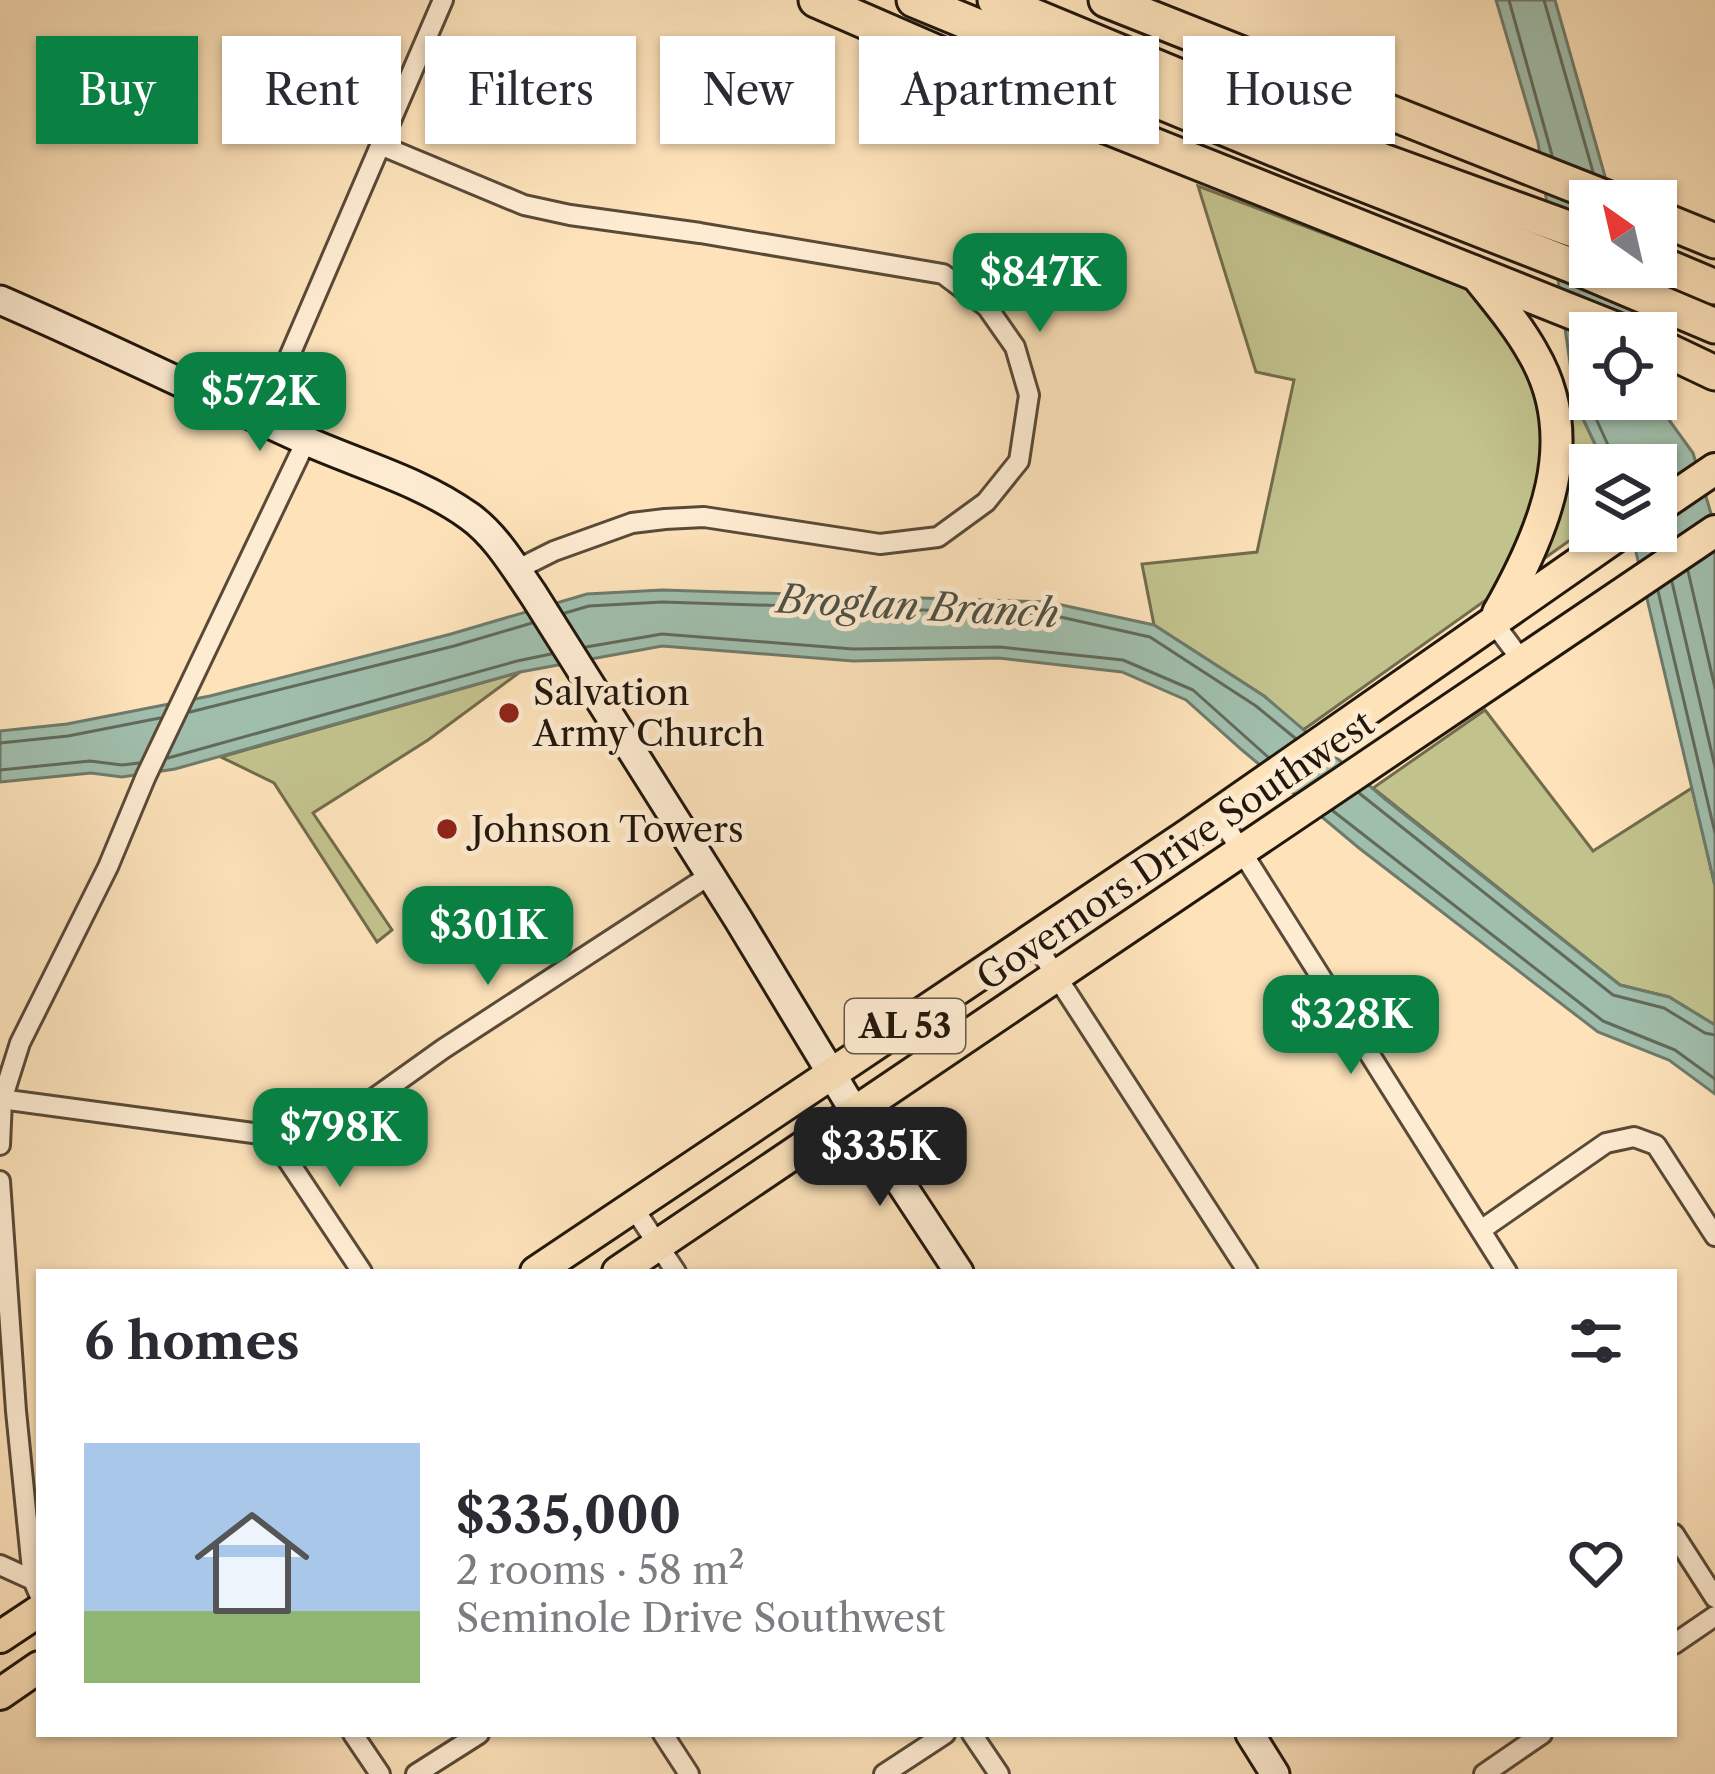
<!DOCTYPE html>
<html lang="en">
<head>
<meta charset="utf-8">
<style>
	body { margin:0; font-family:"Libre Caslon Text",serif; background:#f2f2f3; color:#2b2b33; height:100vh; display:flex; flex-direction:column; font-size:45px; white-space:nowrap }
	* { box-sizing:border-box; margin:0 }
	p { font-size:39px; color:#7c7c81 }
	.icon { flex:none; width:66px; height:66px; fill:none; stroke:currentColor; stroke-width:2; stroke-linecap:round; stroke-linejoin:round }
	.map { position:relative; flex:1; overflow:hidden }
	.sheet { position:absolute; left:36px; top:1269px; width:1641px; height:468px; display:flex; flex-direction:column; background:#fff; border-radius:0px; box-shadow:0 3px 9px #0004 }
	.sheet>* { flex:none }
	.guide { position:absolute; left:36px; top:36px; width:1644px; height:108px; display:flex; gap:24px }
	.needle { width:78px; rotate:326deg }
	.tools { position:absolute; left:1569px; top:180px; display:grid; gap:24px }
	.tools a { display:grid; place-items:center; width:108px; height:108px; border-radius:0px; background:#fff; box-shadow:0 3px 9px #0004; font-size:60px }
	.price { position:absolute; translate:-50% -102px; padding:0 27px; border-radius:24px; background:#0b8043; color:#fff; font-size:39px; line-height:78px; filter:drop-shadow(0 3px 6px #0008) }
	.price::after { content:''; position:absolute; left:50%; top:72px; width:36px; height:27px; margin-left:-18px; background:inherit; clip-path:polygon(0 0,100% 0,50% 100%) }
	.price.selected { background:#222; color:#fff }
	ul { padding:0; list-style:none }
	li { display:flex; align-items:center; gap:36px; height:300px; padding:0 48px }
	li+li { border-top:3px solid #e1e1e2 }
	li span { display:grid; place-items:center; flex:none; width:336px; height:240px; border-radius:0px; color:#555 }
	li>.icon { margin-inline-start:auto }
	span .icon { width:144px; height:144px; fill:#fffc; stroke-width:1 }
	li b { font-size:51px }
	h2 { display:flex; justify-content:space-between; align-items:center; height:144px; padding:0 48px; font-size:51px }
	.tag { padding:0 42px; border-radius:0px; background:#fff; box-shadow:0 3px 9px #0004; font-size:42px; line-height:108px }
	.tag.selected { background:#0b8043; color:#fff }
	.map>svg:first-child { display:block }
	.green { fill:#c2c28d; stroke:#726c4c; stroke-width:3 }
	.water { fill:#a0beac; stroke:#6e7b6c; stroke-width:3 }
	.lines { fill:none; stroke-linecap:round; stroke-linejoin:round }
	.shore { stroke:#616a5c; stroke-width:3 }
	.street-casing { stroke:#594a38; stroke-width:24 }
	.secondary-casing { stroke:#22170c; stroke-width:33 }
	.primary-casing { stroke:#22170c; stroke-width:36 }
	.highway-casing { stroke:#22170c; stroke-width:39 }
	.street { stroke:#feecd2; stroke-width:18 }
	.secondary { stroke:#feecd2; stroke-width:27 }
	.primary { stroke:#fde2ba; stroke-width:30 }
	.highway { stroke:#fde2ba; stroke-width:33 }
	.poi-dot { fill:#8f2418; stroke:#feecd2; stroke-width:4.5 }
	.labels { text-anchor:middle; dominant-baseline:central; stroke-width:10; stroke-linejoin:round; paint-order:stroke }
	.shield { fill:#feecd2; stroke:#645747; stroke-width:3 }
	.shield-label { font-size:33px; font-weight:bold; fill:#22170c }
	.poi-label { font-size:36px; fill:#22170c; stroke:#feecd2; text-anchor:start }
	.street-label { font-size:36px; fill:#22170c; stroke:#feecd2 }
	.water-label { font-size:39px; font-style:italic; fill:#4e5144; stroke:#feecd2 }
</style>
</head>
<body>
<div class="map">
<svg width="1715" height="1774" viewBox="0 0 1715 1774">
	<rect width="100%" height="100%" fill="#fde2ba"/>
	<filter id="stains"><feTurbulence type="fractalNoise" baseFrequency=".00167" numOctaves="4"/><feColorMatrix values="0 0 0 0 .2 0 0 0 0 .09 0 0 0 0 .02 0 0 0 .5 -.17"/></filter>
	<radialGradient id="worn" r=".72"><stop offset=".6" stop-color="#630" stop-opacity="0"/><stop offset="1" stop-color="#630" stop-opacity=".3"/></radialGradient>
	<g class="green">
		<path d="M1198,186L1460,285L1532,320L1555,370L1564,407L1576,404L1605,465H1590V526L1303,730L1264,696L1154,625L1142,564L1257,552L1294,380L1256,372Z"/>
		<path d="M520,672L428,740L313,813L392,930L377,942L274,783L221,757Z"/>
		<path d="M1485,710L1593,851L1692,788L1715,886V1025L1669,997L1620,985L1373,788Z"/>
	</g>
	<g class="water">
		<path d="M1496,0H1555L1612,201H1590V267H1628L1644,333H1590V399H1656V383L1664,413L1693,453L1715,527V886L1631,531H1656V465H1605L1576,404L1538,142Z"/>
		<path d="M662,590L1048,602L1154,625L1264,696L1385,799L1620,985L1669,997L1715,1025V1094L1669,1060L1598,1032L1359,848L1242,750L1186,700L1122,672L999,658L853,661L662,646L520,672L175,769L122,777L91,773L0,782V731L67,724L210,696L451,634L587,594Z"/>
	</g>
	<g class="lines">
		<g class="shore">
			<path d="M1509,0L1552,155"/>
			<path d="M1544,0L1593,172"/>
			<path d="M1577,335L1588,401L1613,456L1614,465"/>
			<path d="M1688,571L1715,688"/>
			<path d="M1672,582L1715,767"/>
			<path d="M1658,591L1715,833"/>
			<path d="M565,613L589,606L662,602L1047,614L1150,637L1256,706L1295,738"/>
			<path d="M586,647L662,634L853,649L1000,647L1123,660L1193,690L1268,757"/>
			<path d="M190,712L454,646L532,623"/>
			<path d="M0,743L68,736L160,718"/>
			<path d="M168,758L517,661L551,654"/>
			<path d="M0,770L90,761L122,765L139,763"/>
			<path d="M1359,793L1613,995L1664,1008L1705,1033L1715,1035"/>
			<path d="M1333,811L1603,1021L1675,1050L1715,1079"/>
		</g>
		<g class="street-casing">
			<g id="street">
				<path d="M380,145L524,205L570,215L700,233L943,274L987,307L1015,347L1029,395L1019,461L986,502L938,537L880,544L704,517L665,519L632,523L554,551L516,570"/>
				<path d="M266,422L283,371L443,0"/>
				<path d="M1493,622L1523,662"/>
				<path d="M1218,814L1507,1272"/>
				<path d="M1033,940L1248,1272"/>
				<path d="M0,1099L253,1133L292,1142L359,1109L443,1049L710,875"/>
				<path d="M273,1138L362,1272"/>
				<path d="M0,1145L2,1100L20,1043L108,867L146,776L306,441"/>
				<path d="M0,1181L16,1411L33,1580"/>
				<path d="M633,1207L676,1272"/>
				<path d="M1481,1230L1606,1143L1634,1137L1656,1145L1715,1236"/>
				<path d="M1674,1534L1715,1598"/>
				<path d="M0,1565L33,1580L39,1594"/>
				<path d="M1674,1644L1715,1616"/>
				<path d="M353,1734L380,1774"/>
				<path d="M663,1734L689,1774"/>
				<path d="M972,1734L999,1774"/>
				<path d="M416,1774L479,1734"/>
				<path d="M884,1774L945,1734"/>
				<path d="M1484,1774L1542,1734"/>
			</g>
		</g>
		<g class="secondary-casing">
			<g id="secondary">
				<path d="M0,300C102,344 201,393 302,439C357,464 419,480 469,516C496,535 515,568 533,594L738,919L865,1129L959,1272"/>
				<path d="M1250,1734L1275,1774"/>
			</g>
		</g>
		<g class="primary-casing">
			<g id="primary">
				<path d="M1473,271C1494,298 1517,324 1533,353C1584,440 1543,534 1498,613"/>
				<path d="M1656,509L1715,469"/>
				<path d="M536,1272L1189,834L1624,531"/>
				<path d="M618,1272L1715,531"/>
				<path d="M0,1637L39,1611"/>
				<path d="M0,1694L39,1667"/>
			</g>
		</g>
		<g class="highway-casing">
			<g id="highway">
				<path d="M816,0L1108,127L1625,333"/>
				<path d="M914,0L1304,161L1573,266L1715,326"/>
				<path d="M995,0L1383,161L1590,236"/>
				<path d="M1106,0L1614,201"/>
				<path d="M1656,217L1715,241"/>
				<path d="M1656,262L1715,287"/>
				<path d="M1656,345L1715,373"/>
			</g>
		</g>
		<use href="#street" class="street"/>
		<use href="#secondary" class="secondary"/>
		<use href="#primary" class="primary"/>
		<use href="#highway" class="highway"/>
	</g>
	<g class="poi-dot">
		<circle cx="509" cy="713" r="12"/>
		<circle cx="447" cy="829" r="12"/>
	</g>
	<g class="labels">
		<rect class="shield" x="845" y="999" width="120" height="54" rx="9"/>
		<g class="shield-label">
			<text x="905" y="1026">AL 53</text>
		</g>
		<g class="poi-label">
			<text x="533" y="692">Salvation<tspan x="533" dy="41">Army Church</tspan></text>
			<text x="471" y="829">Johnson Towers</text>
		</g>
		<g class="street-label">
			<text transform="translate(1175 850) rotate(-34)">Governors Drive Southwest</text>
		</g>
		<g class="water-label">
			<text transform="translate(918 606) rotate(3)">Broglan Branch</text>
		</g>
	</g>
	<rect width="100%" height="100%" filter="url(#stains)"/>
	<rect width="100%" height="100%" fill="url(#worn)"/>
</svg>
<div class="tools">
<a><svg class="needle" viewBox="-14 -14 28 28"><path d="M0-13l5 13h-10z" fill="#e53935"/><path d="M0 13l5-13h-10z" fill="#7c7c81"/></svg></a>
<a><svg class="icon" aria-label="locate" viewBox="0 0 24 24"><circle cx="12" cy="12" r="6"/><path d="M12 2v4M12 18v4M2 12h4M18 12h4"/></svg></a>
<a><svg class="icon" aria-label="layers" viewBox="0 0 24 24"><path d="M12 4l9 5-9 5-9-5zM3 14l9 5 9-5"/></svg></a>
</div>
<b class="price" style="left:1040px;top:335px">$847K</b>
<b class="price" style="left:260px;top:454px">$572K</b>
<b class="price" style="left:488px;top:988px">$301K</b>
<b class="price" style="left:1351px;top:1077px">$328K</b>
<b class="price" style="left:340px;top:1190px">$798K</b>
<b class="price selected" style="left:880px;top:1209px">$335K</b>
<div class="guide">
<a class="tag selected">Buy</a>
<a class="tag">Rent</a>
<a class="tag">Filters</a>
<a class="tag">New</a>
<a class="tag">Apartment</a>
<a class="tag">House</a>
</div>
<section class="sheet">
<h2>6 homes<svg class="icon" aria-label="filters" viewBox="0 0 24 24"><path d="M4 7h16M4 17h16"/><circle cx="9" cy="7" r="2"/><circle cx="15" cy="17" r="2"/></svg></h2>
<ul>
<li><span style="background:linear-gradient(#a9c7e8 70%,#8fb573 0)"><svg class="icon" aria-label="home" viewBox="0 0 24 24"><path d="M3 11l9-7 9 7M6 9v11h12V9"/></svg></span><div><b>$335,000</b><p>2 rooms · 58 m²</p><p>Seminole Drive Southwest</p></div><svg class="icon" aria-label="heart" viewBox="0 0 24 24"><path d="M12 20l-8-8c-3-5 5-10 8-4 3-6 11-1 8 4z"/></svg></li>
</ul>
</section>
</div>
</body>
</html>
